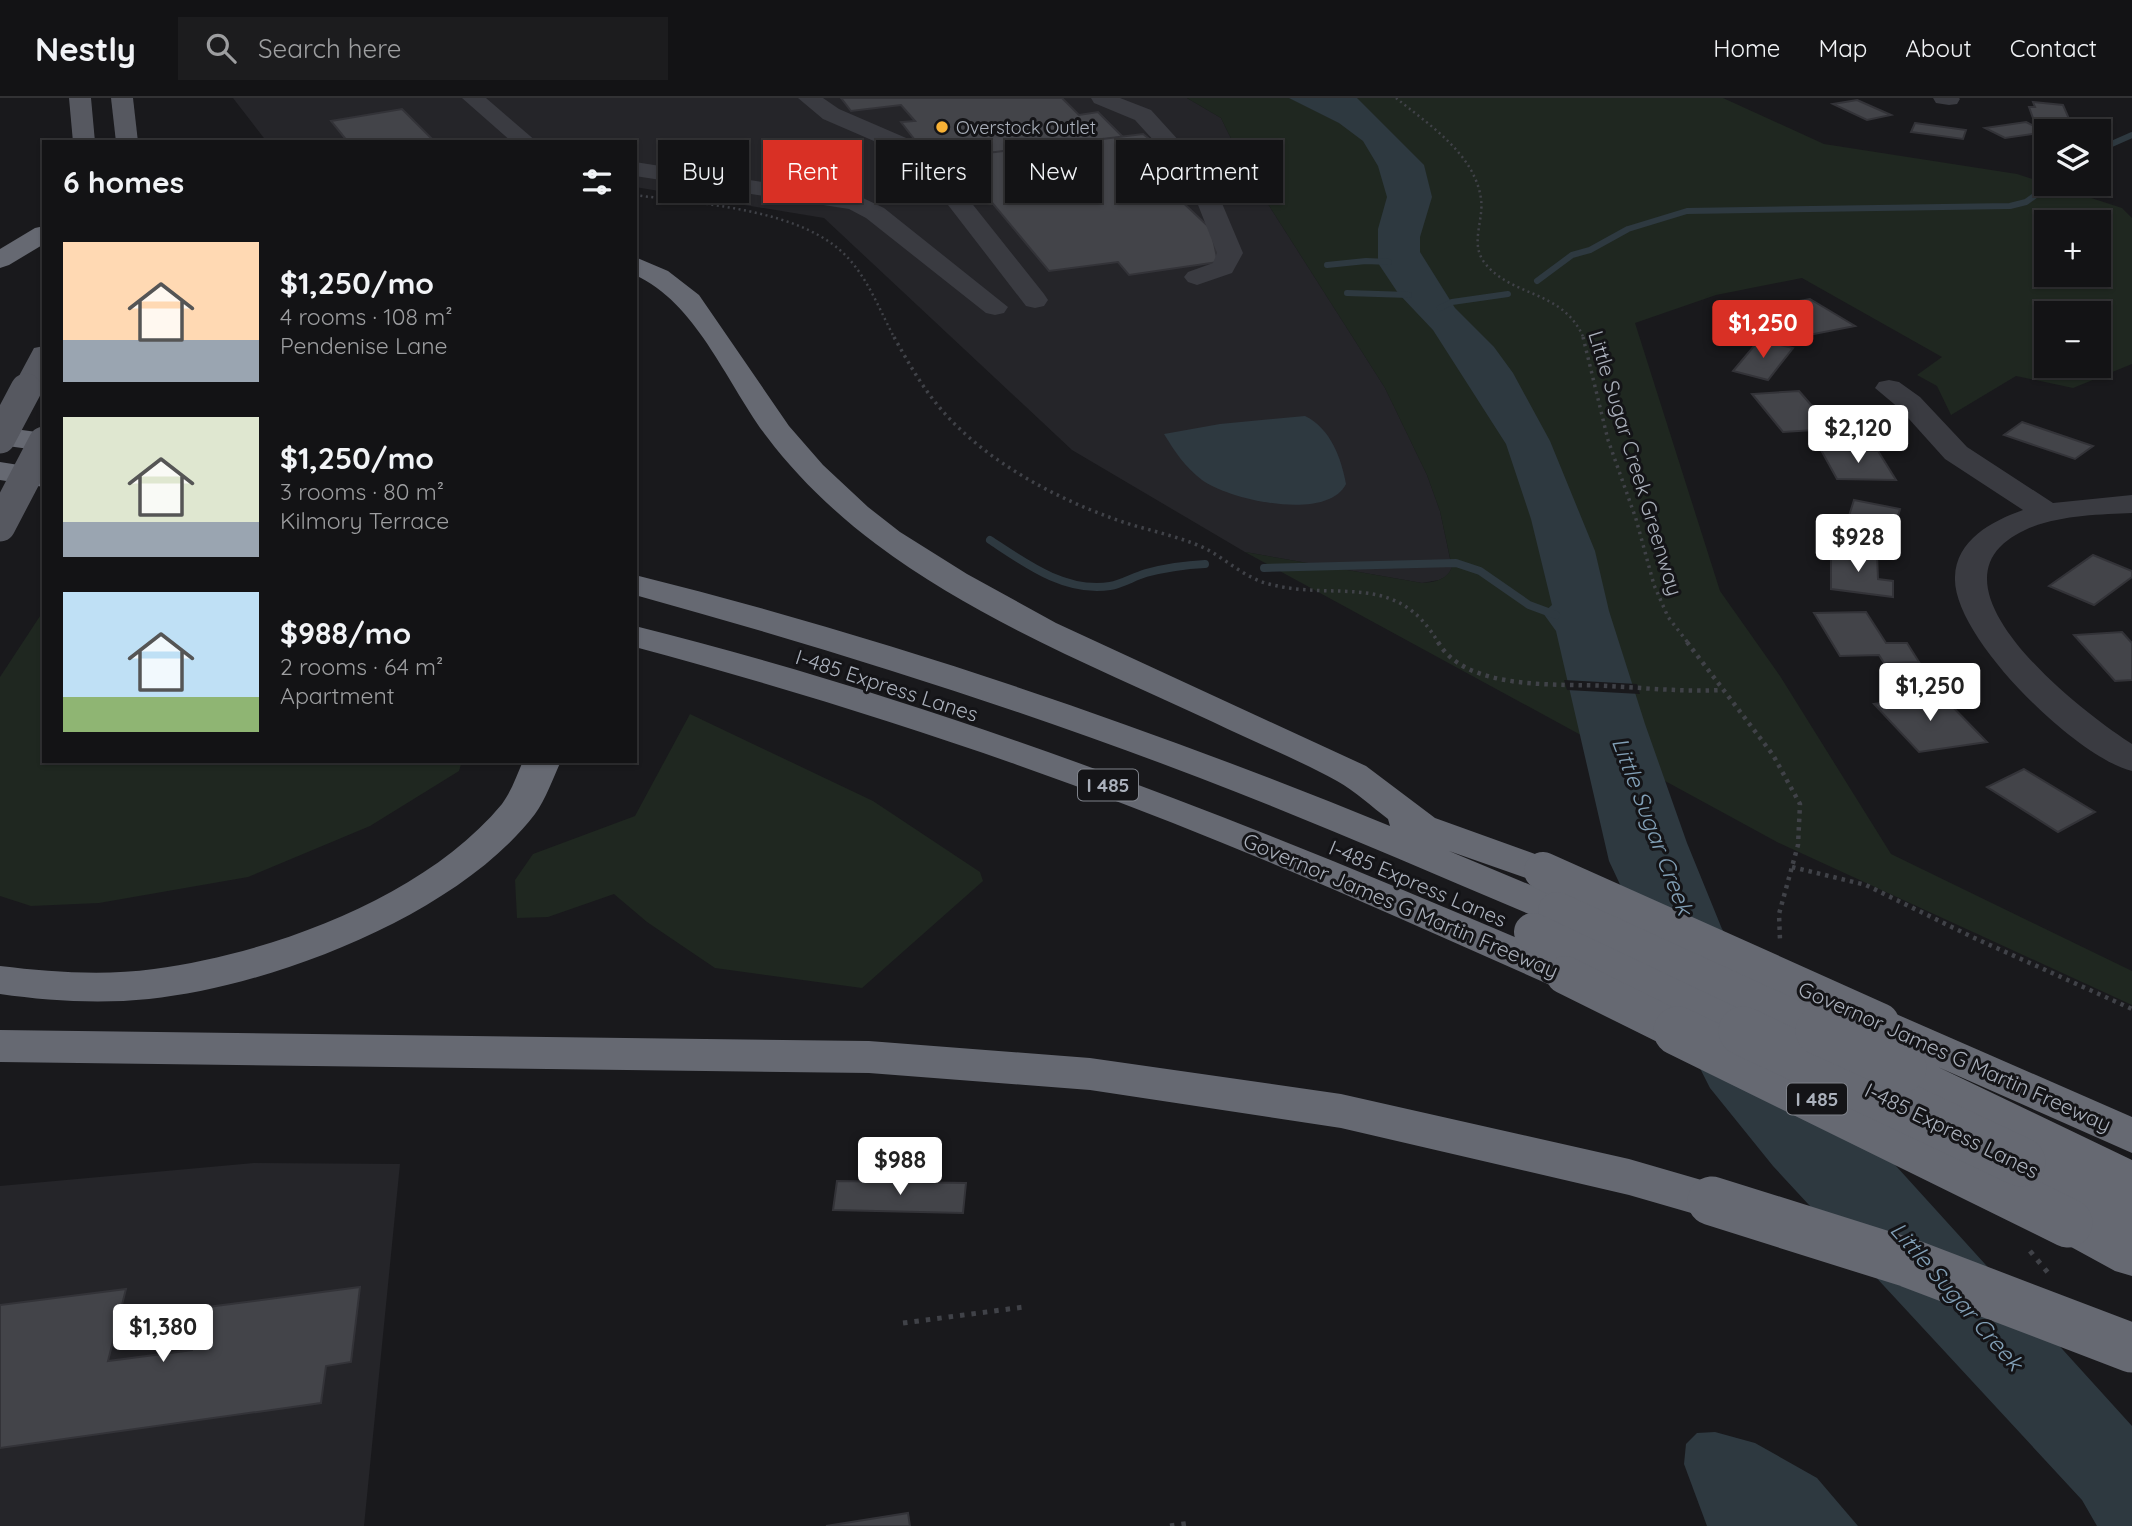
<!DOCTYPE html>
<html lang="en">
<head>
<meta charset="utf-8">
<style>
	body { margin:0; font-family:Quicksand,sans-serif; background:#1c1c1e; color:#f1f3f6; height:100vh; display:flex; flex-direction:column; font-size:26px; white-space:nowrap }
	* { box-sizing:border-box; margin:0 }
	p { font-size:23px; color:#9d9ea0 }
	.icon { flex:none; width:38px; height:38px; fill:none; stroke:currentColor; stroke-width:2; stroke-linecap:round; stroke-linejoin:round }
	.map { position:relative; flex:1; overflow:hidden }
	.side { position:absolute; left:42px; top:42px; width:595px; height:623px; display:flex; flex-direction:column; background:#131315; border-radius:0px; box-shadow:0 2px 5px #0004,0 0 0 2px #323234 }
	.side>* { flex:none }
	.guide { position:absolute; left:658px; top:42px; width:665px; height:63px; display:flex; gap:14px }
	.controls { position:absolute; left:2034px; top:21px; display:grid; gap:14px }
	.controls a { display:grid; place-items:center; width:77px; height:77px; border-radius:0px; background:#131315; box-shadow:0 2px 5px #0004,0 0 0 2px #323234; font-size:35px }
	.price { position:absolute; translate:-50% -60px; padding:0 16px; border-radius:7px; background:#fff; color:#222; font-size:23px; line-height:46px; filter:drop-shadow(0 2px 4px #0008) }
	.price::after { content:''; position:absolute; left:50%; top:42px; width:21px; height:16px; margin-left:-10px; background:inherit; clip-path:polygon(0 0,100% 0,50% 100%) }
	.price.current { background:#d93025; color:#fff }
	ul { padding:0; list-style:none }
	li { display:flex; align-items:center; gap:21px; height:175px; padding:0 21px }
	li span { display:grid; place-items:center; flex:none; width:196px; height:140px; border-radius:0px; color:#555 }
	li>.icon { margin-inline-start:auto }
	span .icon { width:84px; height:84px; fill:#fffc; stroke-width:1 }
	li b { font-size:30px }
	h2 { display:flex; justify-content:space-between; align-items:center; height:84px; padding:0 21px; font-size:30px }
	.chip { padding:0 24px; border-radius:0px; background:#131315; box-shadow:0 2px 5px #0004,0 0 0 2px #323234; font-size:24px; line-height:63px }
	.chip.current { background:#d93025; color:#fff }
	header { display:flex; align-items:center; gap:42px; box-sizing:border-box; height:98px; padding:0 35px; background:#131315; border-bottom:2px solid #323234 }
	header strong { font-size:33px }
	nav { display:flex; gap:38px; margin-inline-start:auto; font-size:24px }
	.search { width:490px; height:63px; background:#1c1c1e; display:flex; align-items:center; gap:18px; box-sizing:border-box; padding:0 24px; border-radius:0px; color:#9d9ea0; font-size:26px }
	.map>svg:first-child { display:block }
	.built { fill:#252529 }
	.green { fill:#1f2720; fill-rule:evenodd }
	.water { fill:#2e3940 }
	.pier { fill:#19191c }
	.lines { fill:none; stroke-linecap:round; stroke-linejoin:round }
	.stream-far1 { stroke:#2e3940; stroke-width:6 }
	.stream { stroke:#2e3940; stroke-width:8 }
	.building { fill:#434449; stroke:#333338; stroke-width:2 }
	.path-far3 { stroke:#404248; stroke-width:2.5; stroke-dasharray:2 3.5; stroke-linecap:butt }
	.path-far2 { stroke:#404248; stroke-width:3.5; stroke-dasharray:2.5 4.5; stroke-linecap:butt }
	.path-far1 { stroke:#404248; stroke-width:4.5; stroke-dasharray:3.5 5; stroke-linecap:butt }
	.path { stroke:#404248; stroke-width:5; stroke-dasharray:4.5 7; stroke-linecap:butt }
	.minor { fill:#3a3b41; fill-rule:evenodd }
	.major { fill:#565860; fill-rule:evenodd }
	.highway { fill:#666972; fill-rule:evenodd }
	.major-bridge { stroke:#565860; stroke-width:31 }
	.highway-bridge-far1 { stroke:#666972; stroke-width:38 }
	.highway-bridge { stroke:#666972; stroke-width:49 }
	.poi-dot { fill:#f8b135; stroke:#141417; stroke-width:2.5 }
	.labels { text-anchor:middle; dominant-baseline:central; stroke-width:6; stroke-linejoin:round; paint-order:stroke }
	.far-poi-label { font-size:18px; fill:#abb1bc; stroke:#141417; text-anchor:start }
	.shield { fill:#141417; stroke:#7e828a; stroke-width:2 }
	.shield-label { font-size:19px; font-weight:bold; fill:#abb1bc }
	.street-label { font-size:21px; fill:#abb1bc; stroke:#141417 }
	.water-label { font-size:23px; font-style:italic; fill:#82a0b7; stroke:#141417 }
</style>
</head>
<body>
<header>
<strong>Nestly</strong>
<div class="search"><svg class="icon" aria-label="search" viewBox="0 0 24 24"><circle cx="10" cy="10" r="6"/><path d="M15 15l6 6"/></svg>Search here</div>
<nav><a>Home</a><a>Map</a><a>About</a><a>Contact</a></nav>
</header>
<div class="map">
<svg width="2132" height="1428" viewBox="0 0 2132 1428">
	<rect width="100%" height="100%" fill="#19191c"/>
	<g class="built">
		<path d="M233,0H1187L1221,20L1247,73L1385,290L1427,377L1440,413L1452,470L1447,478L1439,482L1422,485L1245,454L1072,352L824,120L635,89V44H267Z"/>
		<path d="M254,1065L400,1066L364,1428H0V1088Z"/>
	</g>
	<g class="green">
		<path d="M1187,0H1723L1824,46L2017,76L2122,110L2132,120V266L2073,290L2016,278L1951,317L1937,288L1917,277L1942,259L1802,180L1716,197L1635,225L1720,493L1780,578L1891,756L2132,873V907L1777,744L1245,454L1422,485C1435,484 1447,482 1452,469L1440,413L1427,377L1385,290L1247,73L1221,20ZM2046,124H2098V177H2046ZM2046,215H2098V268H2046Z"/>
		<path d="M44,512V663H462L459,673L370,728L248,779L99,805L31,808L0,798V579Z"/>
		<path d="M690,616L873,703L980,774L983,783L862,890L715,870L647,824L614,796L548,819L517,820L515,782L533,756L635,718Z"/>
	</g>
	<g class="water">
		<path d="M1289,0H1357L1424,67L1432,99L1420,139V154L1455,210L1494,249L1513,275L1550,343L1595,453L1609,513L1645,626L1687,745L1722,831L1877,1047L2132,1328V1428H2097L2082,1402L1773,1068L1710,990L1675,921L1640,829L1609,763L1556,533L1543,515L1552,507L1531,421L1506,346L1433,232L1398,195L1378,165V131L1387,99L1378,68L1363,43L1339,25Z"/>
		<path d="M1305,318C1331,331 1341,360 1346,386C1327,424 1229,402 1202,382C1185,369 1175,354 1164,336L1220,326Z"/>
		<path d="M1715,1334L1755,1345L1817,1380L1858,1428H1707L1684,1366L1686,1346L1697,1335Z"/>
	</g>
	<path class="pier" d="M1564,582L1637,586L1640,596L1567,592Z"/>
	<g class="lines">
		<g class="stream-far1">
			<path d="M2098,52L2132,37"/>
			<path d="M1327,167L1366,163L1389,164"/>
			<path d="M1537,183L1572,157L1590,152L1628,131L1687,113L2010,108L2026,104L2051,86"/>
			<path d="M1347,195L1409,197"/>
			<path d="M1440,210L1452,204L1508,196"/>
		</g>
		<g class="stream">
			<path d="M990,442C1025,465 1065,495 1110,488C1122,486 1133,479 1146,475C1165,470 1185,467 1205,466"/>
			<path d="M1264,470L1456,465L1480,473L1529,507L1556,517"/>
		</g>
	</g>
	<g class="building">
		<path d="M841,0H1062L1079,17L1098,14L1123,39L943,61L932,44L918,46L901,24L915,23L901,7L851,13Z"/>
		<path d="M1857,2L1891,17L1867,22L1833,6Z"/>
		<path d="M2033,4L2063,7L2070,23L2033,20L2029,9H2035Z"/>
		<path d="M402,11L435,44H348L331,23Z"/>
		<path d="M2026,24L2046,34L2005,40L1985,30Z"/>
		<path d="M1915,25L1966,32L1963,41L1911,34Z"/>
		<path d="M1143,36L1157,47L1126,51L1211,131L1218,164L1129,177L1118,164L1049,173L954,59Z"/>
		<path d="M1810,201L1855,228L1809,237L1782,221L1800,217L1782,206Z"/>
		<path d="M1759,242L1793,250L1768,282L1733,273Z"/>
		<path d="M1799,293L1832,331L1783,334L1752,296Z"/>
		<path d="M2022,324L2093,348L2075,361L2004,337Z"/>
		<path d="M1821,352L1878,353L1896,382L1837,381Z"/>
		<path d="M1854,402L1900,411L1890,447L1843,437Z"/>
		<path d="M1831,451L1877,457L1878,481L1893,483V499L1831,491Z"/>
		<path d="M2093,457L2132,473V479L2094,507L2049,488Z"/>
		<path d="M1866,514L1886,545H1907L1919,564L1884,565L1879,557L1840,558L1814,515Z"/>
		<path d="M2122,534L2132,545V582L2115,583L2074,537Z"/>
		<path d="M1940,596L1987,644L1919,654L1874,606Z"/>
		<path d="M2024,671L2095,714L2058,734L1987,689Z"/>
		<path d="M837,1083L966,1085L963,1115L833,1112Z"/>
		<path d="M360,1189L351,1264L326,1268L321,1305L0,1350V1207L126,1191L108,1263L192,1252L200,1210Z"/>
		<path d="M908,1415L910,1428H826Z"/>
	</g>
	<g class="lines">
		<g class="path-far3">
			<path d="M1396,0C1428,26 1475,56 1481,101C1484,122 1470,145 1484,164C1511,200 1564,191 1584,241"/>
			<path d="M635,97C699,106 804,110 849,161C869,183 881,215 895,241"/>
		</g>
		<g class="path-far2">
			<path d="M894,239C908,264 922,289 940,310C982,360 1049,397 1109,419C1137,430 1167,435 1195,446C1222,456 1241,479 1269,486C1336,504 1397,471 1439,546"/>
			<path d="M1583,239L1608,342L1636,421L1654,487L1668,519L1689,546"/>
		</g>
		<g class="path-far1">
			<path d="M1438,544C1467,594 1559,585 1608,588C1646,590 1683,594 1721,592"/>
			<path d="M1687,544L1773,657L1800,706L1798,747L1779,816L1780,842"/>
			<path d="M1792,769L1866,787L1970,838L2132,911"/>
		</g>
		<g class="path">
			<path d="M2030,1153L2049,1176"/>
			<path d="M903,1225L1024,1209"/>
			<path d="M1170,1428L1190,1425"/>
		</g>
		<g class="minor">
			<path d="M462,0H486L537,44H512Z"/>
			<path d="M798,0H823L839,11L927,49L1044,196L1048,202L1044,208L1035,210L1026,208L911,59L823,21Z"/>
			<path d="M1091,0H1120L1151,12L1210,77L1243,155L1232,175L1197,187L1188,184L1184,179L1188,174L1213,165L1217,155L1187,79L1135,22L1094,5Z"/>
			<path d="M1933,0H1959L1960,1L1957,6L1949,7L1936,5Z"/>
			<path d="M635,64L863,100L884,110L1008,209L1004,215L995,217L986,215L866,120L849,111L635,78Z"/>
			<path d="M1889,282L1899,284L1920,299L1967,349L2053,405L2132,397V415C2091,417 2032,417 2000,449C1943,508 2089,619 2132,646V673C2077,660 1952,539 1955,479C1956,442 1992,423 2023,412L1945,361L1900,311L1875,290L1879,284Z"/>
		</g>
		<g class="major">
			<path d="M69,0H91L95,44H73Z"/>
			<path d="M111,0H133L138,44H116Z"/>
			<path d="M44,248C44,266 46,282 36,297L26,299L16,297L12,291L34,250Z"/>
		</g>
		<g class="highway">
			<path d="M44,128V146L9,167L0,170V151L35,130Z"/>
			<path d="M635,159L668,173L699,197L789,328L823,367L868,409L900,434L967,476L1056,525L1366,668L1435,720L1557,764L1563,773L1557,782L1543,786L1449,753L1571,804L1577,813L1571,822L1557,826L1543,822C1429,774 1315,724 1200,680C1015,609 826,550 635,497V477C892,541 1145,628 1390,728L1388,721C1372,709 1355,693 1337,683C1297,661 1254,644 1213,624C1099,571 977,522 876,446C836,416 797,379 767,339C727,286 697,205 635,177Z"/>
			<path d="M0,329L44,335V353L0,347Z"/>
			<path d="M0,364L44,371V389L0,382Z"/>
			<path d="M635,528C961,609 1272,734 1580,867L1586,877L1580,887L1565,891L1550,887C1393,817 1235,746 1073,687C929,634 783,589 635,549Z"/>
			<path d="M523,663H561C553,680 546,701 535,716C458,817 273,888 149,901C99,906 49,903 0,896V868C51,874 103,878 154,871C272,855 424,800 502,706C511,694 517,677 523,663Z"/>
			<path d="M1880,909L2132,1019V1055L1938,969L2132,1062V1178L2115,1173L2051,1138L2044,1125L2051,1112L2065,1107L2004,1076L1998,1064L2004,1052L2018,1047L1886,981L1880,970L1886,959L1902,954L1915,958L1865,935L1858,924L1865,913Z"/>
			<path d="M0,932L869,943L1090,960L1341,996L1629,1061L1729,1090L1736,1103L1729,1116L1712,1121L1629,1097L1341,1030L1090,992L869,975L0,964Z"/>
		</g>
		<g class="major-bridge">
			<path d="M0,340L26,291"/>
			<path d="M0,428L44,344"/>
		</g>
		<g class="highway-bridge-far1">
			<path d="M1543,773L1880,924"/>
			<path d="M1557,813L1824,935"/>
			<path d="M1533,834L1746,935"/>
			<path d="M1565,877L1682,935"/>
		</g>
		<g class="highway-bridge">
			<path d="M1678,933L2068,1125"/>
			<path d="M1743,933L2021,1064"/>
			<path d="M1820,933L1902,970"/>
			<path d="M1712,1103L1909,1165L2132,1250"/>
		</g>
	</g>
	<circle class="poi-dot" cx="942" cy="29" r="7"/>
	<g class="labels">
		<g class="far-poi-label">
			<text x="956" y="29">Overstock Outlet</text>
		</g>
		<g class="shield">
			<rect x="1078" y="671.5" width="60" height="31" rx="5"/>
			<rect x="1787" y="985.5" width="60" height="31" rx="5"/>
		</g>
		<g class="shield-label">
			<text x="1108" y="687">I 485</text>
			<text x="1817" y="1001">I 485</text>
		</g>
		<g class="street-label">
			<text transform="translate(1636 365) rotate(73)">Little Sugar Creek Greenway</text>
			<text transform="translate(887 587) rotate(18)">I-485 Express Lanes</text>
			<text transform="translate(1418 785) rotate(23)">I-485 Express Lanes</text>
			<text transform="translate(1401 807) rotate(23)">Governor James G Martin Freeway</text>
			<text transform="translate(1955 958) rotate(24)">Governor James G Martin Freeway</text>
			<text transform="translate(1952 1032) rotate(26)">I-485 Express Lanes</text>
		</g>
		<g class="water-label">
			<text transform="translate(1653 728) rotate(69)">Little Sugar Creek</text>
			<text transform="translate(1957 1198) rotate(49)">Little Sugar Creek</text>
		</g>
	</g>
</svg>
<div class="controls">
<a><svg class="icon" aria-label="layers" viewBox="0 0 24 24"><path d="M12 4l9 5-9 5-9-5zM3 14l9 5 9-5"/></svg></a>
<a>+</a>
<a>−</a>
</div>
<b class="price current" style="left:1763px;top:262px">$1,250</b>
<b class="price" style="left:1858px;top:367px">$2,120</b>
<b class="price" style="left:1858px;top:476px">$928</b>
<b class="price" style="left:1930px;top:625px">$1,250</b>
<b class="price" style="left:900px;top:1099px">$988</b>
<b class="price" style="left:163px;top:1266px">$1,380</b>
<div class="guide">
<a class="chip">Buy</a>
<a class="chip current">Rent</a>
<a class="chip">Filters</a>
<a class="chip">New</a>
<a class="chip">Apartment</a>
</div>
<section class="side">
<h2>6 homes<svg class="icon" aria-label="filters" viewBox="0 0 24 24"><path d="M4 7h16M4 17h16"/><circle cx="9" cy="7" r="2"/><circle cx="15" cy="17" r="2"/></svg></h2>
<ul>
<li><span style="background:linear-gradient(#ffd9b3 70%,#9aa5b1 0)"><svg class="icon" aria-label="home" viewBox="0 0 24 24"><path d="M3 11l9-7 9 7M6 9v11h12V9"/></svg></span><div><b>$1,250/mo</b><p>4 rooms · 108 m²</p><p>Pendenise Lane</p></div></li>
<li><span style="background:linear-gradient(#dfe7d0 75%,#9aa5b1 0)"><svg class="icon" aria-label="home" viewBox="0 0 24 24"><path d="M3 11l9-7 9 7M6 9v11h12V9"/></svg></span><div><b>$1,250/mo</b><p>3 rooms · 80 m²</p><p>Kilmory Terrace</p></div></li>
<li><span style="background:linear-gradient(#bfe0f5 75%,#8fb573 0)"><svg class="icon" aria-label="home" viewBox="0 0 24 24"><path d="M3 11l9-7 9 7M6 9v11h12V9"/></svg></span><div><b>$988/mo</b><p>2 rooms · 64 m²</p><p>Apartment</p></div></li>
</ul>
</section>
</div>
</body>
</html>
